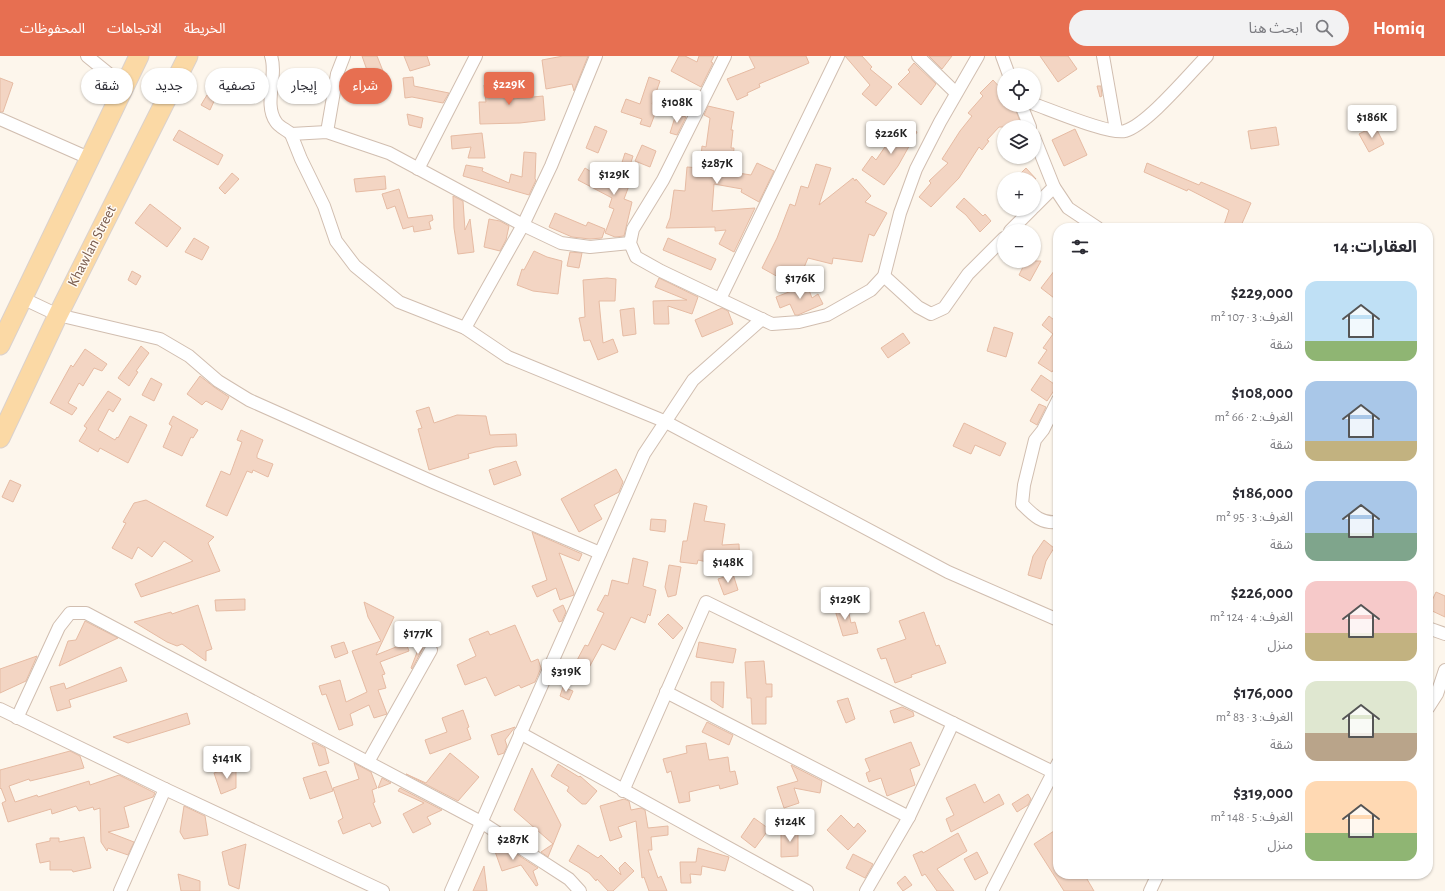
<!DOCTYPE html>
<html lang="ar">
<head>
<meta charset="utf-8">
<style>
	body { margin:0; font-family:"Alegreya Sans","Noto Sans Arabic",sans-serif; background:#f2f2f3; color:#2b2b33; direction:rtl; height:100vh; display:flex; flex-direction:column; font-size:15px; white-space:nowrap }
	* { box-sizing:border-box; margin:0 }
	p { font-size:13px; color:#7c7c81 }
	.icon { flex:none; width:22px; height:22px; fill:none; stroke:currentColor; stroke-width:2; stroke-linecap:round; stroke-linejoin:round }
	.map { position:relative; flex:1; overflow:hidden; direction:ltr }
	.sheet { position:absolute; left:1053px; top:167px; width:380px; height:656px; display:flex; flex-direction:column; background:#fff; border-radius:16px; box-shadow:0 1px 3px #0004; direction:rtl }
	.sheet>* { flex:none }
	.hud { position:absolute; left:12px; top:12px; width:380px; height:36px; direction:rtl; display:flex; gap:8px }
	.tools { position:absolute; left:997px; top:12px; display:grid; gap:8px }
	.tools a { display:grid; place-items:center; width:44px; height:44px; border-radius:50%; background:#fff; box-shadow:0 1px 3px #0004; font-size:20px }
	.price { position:absolute; translate:-50% -34px; padding:0 9px; border-radius:4px; background:#fff; color:#222; font-size:13px; line-height:26px; filter:drop-shadow(0 1px 2px #0008) }
	.price::after { content:''; position:absolute; left:50%; top:24px; width:12px; height:9px; margin-left:-6px; background:inherit; clip-path:polygon(0 0,100% 0,50% 100%) }
	.price.current { background:#e76f51; color:#fff }
	ul { padding:0; list-style:none }
	li { display:flex; align-items:center; gap:12px; height:100px; padding:0 16px }
	li span { display:grid; place-items:center; flex:none; width:112px; height:80px; border-radius:12px; color:#555 }
	li>.icon { margin-inline-start:auto }
	span .icon { width:48px; height:48px; fill:#fffc; stroke-width:1 }
	li b { font-size:17px }
	h2 { display:flex; justify-content:space-between; align-items:center; height:48px; padding:0 16px; font-size:17px }
	.pill { padding:0 14px; border-radius:18px; background:#fff; box-shadow:0 1px 3px #0004; font-size:14px; line-height:36px }
	.pill.current { background:#e76f51; color:#fff }
	header { display:flex; align-items:center; gap:24px; box-sizing:border-box; height:56px; padding:0 20px; background:#e76f51; color:#fff }
	header strong { font-size:19px }
	nav { display:flex; gap:22px; margin-inline-start:auto; font-size:14px }
	.search { width:280px; height:36px; background:#f2f2f3; display:flex; align-items:center; gap:10px; box-sizing:border-box; padding:0 14px; border-radius:22px; color:#7c7c81; font-size:15px }
	.map>svg:first-child { display:block }
	.building { fill:#f3d5c3; stroke:#e6bba3 }
	.lines { fill:none; stroke-linecap:round; stroke-linejoin:round }
	.minor-casing { stroke:#d1beb0; stroke-width:14 }
	.primary-casing { stroke:#dad1cd; stroke-width:21 }
	.minor { stroke:#fff; stroke-width:12 }
	.primary { stroke:#fbd9a5; stroke-width:19 }
	.labels { text-anchor:middle; dominant-baseline:central; stroke-width:3; stroke-linejoin:round; paint-order:stroke }
	.street-label { font-size:15px; fill:#7a5c4d; stroke:#fffaf3 }
</style>
</head>
<body>
<header>
<strong>Homiq</strong>
<div class="search"><svg class="icon" aria-label="search" viewBox="0 0 24 24"><circle cx="10" cy="10" r="6"/><path d="M15 15l6 6"/></svg>ابحث هنا</div>
<nav><a>الخريطة</a><a>الاتجاهات</a><a>المحفوظات</a></nav>
</header>
<div class="map">
<svg width="1445" height="835" viewBox="0 0 1445 835">
	<rect width="100%" height="100%" fill="#fdf6ec"/>
	<g class="building">
		<path d="M362,0H377L387,25L363,35L358,21L368,17Z"/>
		<path d="M404,0H427L430,9L410,15Z"/>
		<path d="M563,0H588L574,35L572,28L546,33L542,4Z"/>
		<path d="M679,0H685L697,6L699,0H714L711,6L713,7L701,31L671,15Z"/>
		<path d="M749,0H806L809,7L759,28L760,31L747,37L748,39L737,44L727,23L755,12Z"/>
		<path d="M845,0H862L872,11L870,13L892,31L876,50L862,38L870,29Z"/>
		<path d="M929,0H952L942,13Z"/>
		<path d="M1040,0H1068L1077,13L1058,26Z"/>
		<path d="M914,7L936,28L921,49L898,28L910,16L908,14Z"/>
		<path d="M413,21L414,30L449,37L443,47L412,41L405,42L403,22Z"/>
		<path d="M649,21L660,25L652,48L658,50L650,71L640,68L642,63L621,56L626,43L640,48Z"/>
		<path d="M0,22L13,27L3,56H0Z"/>
		<path d="M993,24L1004,36V49H1014L1022,71H999L987,84L989,85L982,94L979,91L959,122L931,151L919,141L931,127L929,125L948,107L942,103L960,75L972,60L968,57L983,40L980,37Z"/>
		<path d="M510,25L513,43L543,40L545,64L520,67L480,68L479,46H486L484,29Z"/>
		<path d="M1097,30H1101L1102,40L1100,41Z"/>
		<path d="M207,39L215,43L210,54L201,49Z"/>
		<path d="M708,50L734,56L731,74H733L731,92H734L732,116L751,119L757,107L774,115L759,146L741,136L742,133L714,128L712,155L755,152L734,196L719,188L726,174L715,175V171L666,172L670,162L674,134L685,135L687,111L700,112L702,90L706,91L710,62L704,59Z"/>
		<path d="M407,58L423,62L421,72L409,69Z"/>
		<path d="M676,58L686,61L677,79L670,77Z"/>
		<path d="M902,66L917,76L898,110L884,129L862,114L872,100L876,104Z"/>
		<path d="M595,70L607,75L598,97L586,92Z"/>
		<path d="M1375,70L1384,88L1369,96L1359,78Z"/>
		<path d="M1276,71L1279,89L1251,93L1248,75Z"/>
		<path d="M1075,73L1087,99L1064,110L1052,84Z"/>
		<path d="M179,74L223,99L218,109L173,84Z"/>
		<path d="M482,77L485,102H468L471,91L452,93L451,80Z"/>
		<path d="M642,89L656,95L650,111L635,105Z"/>
		<path d="M524,96L536,97L535,123L536,124L529,139L463,120L466,109L483,112L482,115L509,127L511,118L522,121Z"/>
		<path d="M625,97L633,100L625,125L630,127L624,143L632,146L624,180L615,181L605,177L614,153L609,151L612,142L578,124L585,112L609,127L611,120L617,122Z"/>
		<path d="M1147,107L1199,129L1201,126L1251,147L1240,172H1223L1229,154L1188,133L1187,135L1144,116Z"/>
		<path d="M816,108L831,112L819,149L853,122L855,125L856,123L871,140L865,146L887,157L874,180L869,178L862,206L833,202L832,208L808,202L800,221L785,214L780,222L762,212L777,182L790,148L795,150L801,130L808,132Z"/>
		<path d="M1026,112L1036,123H1015Z"/>
		<path d="M232,117L239,123L225,138L219,132Z"/>
		<path d="M385,120L386,133L356,136L354,123Z"/>
		<path d="M399,133L408,162L432,159L433,164L429,166L431,173L414,176L413,170L403,173L395,150L387,153L382,138Z"/>
		<path d="M453,140L463,145L465,174L470,163L474,196L458,198L454,172Z"/>
		<path d="M964,142L983,160L985,158L991,165L980,176L966,159L956,151Z"/>
		<path d="M150,148L181,172L167,191L135,167Z"/>
		<path d="M555,157L586,170L588,166L605,173L602,182L590,183L572,181L549,171Z"/>
		<path d="M489,163L500,165L509,170L506,184L500,195L484,191Z"/>
		<path d="M194,182L209,191L202,204L185,196Z"/>
		<path d="M668,182L716,203L711,214L663,194Z"/>
		<path d="M534,195L547,201L562,205L558,238L533,235L517,229L522,213L524,214Z"/>
		<path d="M570,196L582,197L579,212L567,210Z"/>
		<path d="M1026,205H1041L1030,225L1019,219Z"/>
		<path d="M1058,210V238L1054,242L1041,232Z"/>
		<path d="M132,215L141,220L136,229L128,224Z"/>
		<path d="M607,222L616,223L615,245H599L603,287L613,283L618,296L598,304L590,284L584,285L579,262L585,261L583,224Z"/>
		<path d="M659,222L698,241L692,258L668,250L669,268H654L653,245L687,244L655,231Z"/>
		<path d="M807,229L812,242L818,238L823,248L798,259H795L790,248L780,252L776,241Z"/>
		<path d="M634,252L636,278L623,280L620,254Z"/>
		<path d="M722,252L728,255L733,268L702,281L695,264Z"/>
		<path d="M1049,260L1058,267V306L1052,316L1038,307L1047,294L1043,292L1053,278L1042,269Z"/>
		<path d="M994,271L1013,277L1006,301L987,295Z"/>
		<path d="M903,277L910,287L888,302L881,292Z"/>
		<path d="M141,290L149,297L136,315L138,316L129,330L118,322Z"/>
		<path d="M85,293L107,308L102,315L94,312L83,330L79,327L68,347L77,352L72,359L50,347L71,309L73,311Z"/>
		<path d="M1041,319L1057,330L1047,345L1031,334Z"/>
		<path d="M200,320L214,331L229,341L222,354L206,345L202,349L187,338Z"/>
		<path d="M151,322L162,328L154,345L142,339Z"/>
		<path d="M108,335L121,343L113,356L109,353L98,374L115,384L117,381L118,382L130,360L147,369L128,407L100,392L98,396L79,385L87,372L84,370Z"/>
		<path d="M1039,348L1046,351L1037,369L1030,365Z"/>
		<path d="M429,351L434,367L457,359L486,360L490,379L516,378L517,390L495,391L468,398L469,402L429,414L418,373L422,372L416,355Z"/>
		<path d="M173,360L198,374L193,382L191,381L182,400L163,391L172,370L169,368Z"/>
		<path d="M964,367L1006,387L1000,400L975,389L971,398L953,390Z"/>
		<path d="M241,374L263,384L257,399V402L273,408L268,421L253,414L252,417L247,415L227,460L206,450L221,415L230,419L242,386L237,384Z"/>
		<path d="M516,405L521,419L494,429L489,414Z"/>
		<path d="M616,413L623,426L619,436L594,449L602,463L579,476L561,443Z"/>
		<path d="M10,424L21,429L13,446L2,441Z"/>
		<path d="M146,444L214,481L208,487L220,515L141,541L135,528L193,505L164,485L152,501L138,491L132,503L112,492L126,467L123,466L134,447Z"/>
		<path d="M694,447L707,450L704,465L725,468L722,489L739,488L740,513L698,504L697,508L680,506L683,485H687Z"/>
		<path d="M651,463L666,464L665,476L650,474Z"/>
		<path d="M532,476L582,498L579,505L559,497L574,537V539L560,544L556,532L537,541L532,530L547,524Z"/>
		<path d="M1044,484L1054,492L1046,505L1041,523L1028,519L1033,500Z"/>
		<path d="M633,502L648,506L643,530L656,534L650,560L648,558L645,567L631,561L615,594L602,588L586,617L574,610L585,589L588,590L604,557L597,554L605,539L608,540L612,524L628,528Z"/>
		<path d="M669,509L681,511L676,539L668,541L665,531Z"/>
		<path d="M733,518L738,534L724,539L718,523Z"/>
		<path d="M1436,536L1445,540V561L1428,553Z"/>
		<path d="M245,543V554L216,555L215,544Z"/>
		<path d="M364,546L394,561L376,599L406,587L409,595L380,606L385,618L382,619L386,632L378,634L387,658L374,662L369,649L350,658L353,669L339,674L326,638L322,639L319,630L340,624L346,646L367,636L352,595L381,585L368,561Z"/>
		<path d="M847,548L851,567L855,566L858,577L843,580L834,551Z"/>
		<path d="M198,549L212,593L206,595V605L182,588L177,590L167,586L134,566L171,556L172,558Z"/>
		<path d="M563,549L566,556L562,565L559,566L553,554Z"/>
		<path d="M924,556L936,590L939,589L946,607L911,619L912,621L895,627L886,602L881,603L877,593L906,583L899,565Z"/>
		<path d="M668,558L683,572L673,583L658,568Z"/>
		<path d="M85,565L118,582L59,610L68,585L76,584Z"/>
		<path d="M515,569L531,606L538,603L541,612L535,626L521,632L519,629L495,640L486,621L465,629L457,609L476,600L469,583L488,575L490,579Z"/>
		<path d="M344,586L348,597L335,602L331,590Z"/>
		<path d="M421,586L423,592L412,613L411,612Z"/>
		<path d="M699,586L736,593L733,607L696,601Z"/>
		<path d="M37,600L26,625L0,637V613Z"/>
		<path d="M764,605L766,628H772V641H766V668H752L751,642H747L745,606Z"/>
		<path d="M121,611L127,625L69,644L71,651L57,655L50,631L64,627L66,633Z"/>
		<path d="M711,626H724L723,652L711,644Z"/>
		<path d="M563,631L573,635L569,644L560,640Z"/>
		<path d="M848,642L855,663L846,667L837,645Z"/>
		<path d="M902,651L913,656L914,660L894,667L890,655Z"/>
		<path d="M463,654L469,671L467,672L471,683L430,698L425,684L447,676L442,662Z"/>
		<path d="M187,657L190,668L128,687L113,681Z"/>
		<path d="M707,666L733,679L729,689L702,676Z"/>
		<path d="M515,671L505,684L507,690L504,697L498,699L491,679Z"/>
		<path d="M911,686L920,709L910,713L915,729L887,740L881,722L869,726L866,717L870,715L865,703Z"/>
		<path d="M312,687H315L325,692L329,707L319,710Z"/>
		<path d="M706,687L709,704L728,701L730,716L735,715L738,728L720,733L719,729L689,736L690,745L679,747L671,715L667,717L663,703L687,697L686,690Z"/>
		<path d="M70,695L80,700L84,712L30,725L29,723L9,730L15,746L37,739L38,741L89,725L90,729L119,719L155,737L153,741L124,751L129,771L108,776L134,786L128,799L108,792L107,795L101,786L100,752L94,754L93,751L79,755L76,750L52,758L51,753L8,766L2,747L6,745L1,732L0,733V714Z"/>
		<path d="M450,697L479,721L458,745L406,718L426,727Z"/>
		<path d="M354,707L371,716L377,732L372,734L375,746L373,747L381,767L372,771L370,767L343,778L338,765L343,762L333,732L359,723Z"/>
		<path d="M558,708L579,721L580,720L597,735L586,748H582L567,735L569,731L551,720Z"/>
		<path d="M791,709L822,725L820,737L794,732L799,747L784,752L777,731L798,725Z"/>
		<path d="M236,710V732L221,738L214,717Z"/>
		<path d="M532,712L561,769L548,801L541,796L553,788L514,754Z"/>
		<path d="M326,715L333,735L310,743L303,722Z"/>
		<path d="M382,722L391,727L378,732Z"/>
		<path d="M975,728L984,747L999,738L1004,748L951,776L946,763L954,759L946,742Z"/>
		<path d="M400,732L442,754L427,761L431,768L413,777L403,758L424,747L398,735Z"/>
		<path d="M1028,738L1031,743L1028,749L1017,756L1012,748Z"/>
		<path d="M624,743L629,745L631,754L641,752L645,754L648,772L668,770V779L651,781L652,794H648L658,822L661,820L667,835H649L644,821L642,822L636,765L618,771L622,781L610,785L600,750Z"/>
		<path d="M184,750L205,760L208,779L184,783L180,776Z"/>
		<path d="M841,759L854,772L858,767L866,775L848,794L827,774Z"/>
		<path d="M754,762L769,773L755,792L741,781Z"/>
		<path d="M798,773V800L781,801V774Z"/>
		<path d="M1054,775L1058,782V818H1084L1094,835H1064L1034,788Z"/>
		<path d="M958,777L967,795L937,813L954,835H937L925,818L922,820L913,799L922,795L923,797Z"/>
		<path d="M84,781L91,812L73,816L72,814H50V805L40,807L36,788L50,785V782H59V786Z"/>
		<path d="M498,786L538,812L533,815L538,829L536,830L521,809L502,815L492,787Z"/>
		<path d="M246,788L239,833L229,829L222,796Z"/>
		<path d="M578,789L598,802L601,799L621,819L619,812L625,806L634,815L613,835H608L597,823L596,825L589,817L569,805Z"/>
		<path d="M698,792L729,801L725,815L702,810L701,819L690,818L691,827H681L680,806H696Z"/>
		<path d="M977,796L988,817L975,824L964,803Z"/>
		<path d="M853,798L873,808L865,822L846,812Z"/>
		<path d="M484,810L487,835H473Z"/>
		<path d="M178,818L200,825V835H181Z"/>
		<path d="M905,820L912,829L903,835L897,827Z"/>
	</g>
	<g class="lines">
		<g class="minor-casing">
			<g id="minor">
				<path d="M87,0L125,31"/>
				<path d="M271,0C278,20 263,48 276,66C279,71 287,74 291,78L327,76L389,97L523,169L561,187L590,191L630,187"/>
				<path d="M725,0L663,124L633,173L630,187L636,201L661,215L772,268L799,266L827,259L871,234L884,220L900,157L916,113L940,66L978,0"/>
				<path d="M918,0L956,37"/>
				<path d="M1002,0L1009,19"/>
				<path d="M1103,0L1116,74"/>
				<path d="M1034,48C1051,54 1110,79 1125,75C1148,68 1189,18 1207,0"/>
				<path d="M1021,49L1030,71"/>
				<path d="M0,63L91,103"/>
				<path d="M327,76L337,18L344,0"/>
				<path d="M291,78L301,103L324,150L336,185L355,210L399,246L465,272L508,301L664,365L948,516L1058,564"/>
				<path d="M1034,81L1054,131L1068,152L1098,172"/>
				<path d="M418,113L476,0"/>
				<path d="M1034,151L1054,131"/>
				<path d="M1010,175L1032,153"/>
				<path d="M884,220L918,251L931,258L944,252L968,218L1004,182"/>
				<path d="M22,242L58,259L160,283L189,300L218,325L249,344L433,426L600,497"/>
				<path d="M720,243L838,0"/>
				<path d="M465,272L523,169L551,110L596,0"/>
				<path d="M1058,344L1043,374L1035,384L1024,429L1022,448C1033,459 1041,468 1058,466"/>
				<path d="M1428,572L1445,578"/>
				<path d="M666,636L909,761L866,835"/>
				<path d="M1428,652L1437,638L1445,614"/>
				<path d="M0,653L165,733L383,835"/>
				<path d="M17,662L59,571L70,557H86L481,766L569,823L580,835"/>
				<path d="M520,677L807,835"/>
				<path d="M368,706L431,594"/>
				<path d="M623,735L706,546L1053,716"/>
				<path d="M909,761L953,667"/>
				<path d="M120,835L165,733"/>
				<path d="M451,835L644,398L693,324L762,263"/>
				<path d="M992,835L1058,707"/>
				<path d="M1150,835L1158,818"/>
			</g>
		</g>
		<g class="primary-casing">
			<g id="primary">
				<path d="M0,289L139,0"/>
				<path d="M0,382L58,259L188,0"/>
			</g>
		</g>
		<use href="#minor" class="minor"/>
		<use href="#primary" class="primary"/>
	</g>
	<g class="labels">
		<g class="street-label">
			<text transform="translate(92 190) rotate(-63)">Khawlan Street</text>
		</g>
	</g>
</svg>
<div class="tools">
<a><svg class="icon" aria-label="locate" viewBox="0 0 24 24"><circle cx="12" cy="12" r="6"/><path d="M12 2v4M12 18v4M2 12h4M18 12h4"/></svg></a>
<a><svg class="icon" aria-label="layers" viewBox="0 0 24 24"><path d="M12 4l9 5-9 5-9-5zM3 14l9 5 9-5"/></svg></a>
<a>+</a>
<a>−</a>
</div>
<b class="price current" style="left:509px;top:50px">$229K</b>
<b class="price" style="left:677px;top:68px">$108K</b>
<b class="price" style="left:1372px;top:83px">$186K</b>
<b class="price" style="left:891px;top:99px">$226K</b>
<b class="price" style="left:717px;top:129px">$287K</b>
<b class="price" style="left:614px;top:140px">$129K</b>
<b class="price" style="left:800px;top:244px">$176K</b>
<b class="price" style="left:728px;top:528px">$148K</b>
<b class="price" style="left:845px;top:565px">$129K</b>
<b class="price" style="left:418px;top:599px">$177K</b>
<b class="price" style="left:566px;top:637px">$319K</b>
<b class="price" style="left:227px;top:724px">$141K</b>
<b class="price" style="left:790px;top:787px">$124K</b>
<b class="price" style="left:513px;top:805px">$287K</b>
<div class="hud">
<a class="pill current">شراء</a>
<a class="pill">إيجار</a>
<a class="pill">تصفية</a>
<a class="pill">جديد</a>
<a class="pill">شقة</a>
</div>
<section class="sheet">
<h2>العقارات: 14<svg class="icon" aria-label="filters" viewBox="0 0 24 24"><path d="M4 7h16M4 17h16"/><circle cx="9" cy="7" r="2"/><circle cx="15" cy="17" r="2"/></svg></h2>
<ul>
<li><span style="background:linear-gradient(#bfe0f5 75%,#8fb573 0)"><svg class="icon" aria-label="home" viewBox="0 0 24 24"><path d="M3 11l9-7 9 7M6 9v11h12V9"/></svg></span><div><b>$229,000</b><p>الغرف: 3 · 107 m²</p><p>شقة</p></div></li>
<li><span style="background:linear-gradient(#a9c7e8 75%,#c2b280 0)"><svg class="icon" aria-label="home" viewBox="0 0 24 24"><path d="M3 11l9-7 9 7M6 9v11h12V9"/></svg></span><div><b>$108,000</b><p>الغرف: 2 · 66 m²</p><p>شقة</p></div></li>
<li><span style="background:linear-gradient(#a9c7e8 65%,#7fa58c 0)"><svg class="icon" aria-label="home" viewBox="0 0 24 24"><path d="M3 11l9-7 9 7M6 9v11h12V9"/></svg></span><div><b>$186,000</b><p>الغرف: 3 · 95 m²</p><p>شقة</p></div></li>
<li><span style="background:linear-gradient(#f6c9c9 65%,#c2b280 0)"><svg class="icon" aria-label="home" viewBox="0 0 24 24"><path d="M3 11l9-7 9 7M6 9v11h12V9"/></svg></span><div><b>$226,000</b><p>الغرف: 4 · 124 m²</p><p>منزل</p></div></li>
<li><span style="background:linear-gradient(#dfe7d0 65%,#b9a48a 0)"><svg class="icon" aria-label="home" viewBox="0 0 24 24"><path d="M3 11l9-7 9 7M6 9v11h12V9"/></svg></span><div><b>$176,000</b><p>الغرف: 3 · 83 m²</p><p>شقة</p></div></li>
<li><span style="background:linear-gradient(#ffd9b3 65%,#8fb573 0)"><svg class="icon" aria-label="home" viewBox="0 0 24 24"><path d="M3 11l9-7 9 7M6 9v11h12V9"/></svg></span><div><b>$319,000</b><p>الغرف: 5 · 148 m²</p><p>منزل</p></div></li>
</ul>
</section>
</div>
</body>
</html>
